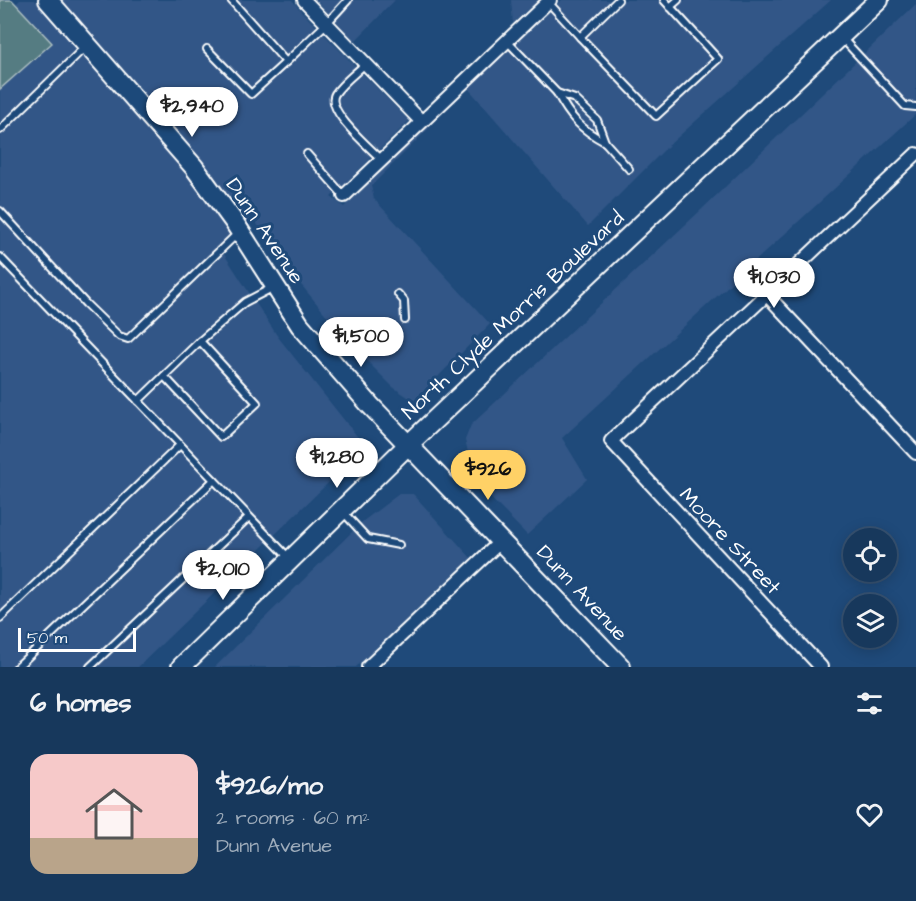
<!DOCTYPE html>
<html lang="en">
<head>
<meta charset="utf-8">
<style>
	body { margin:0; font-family:"Architects Daughter",sans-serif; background:#244365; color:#f1f3f6; height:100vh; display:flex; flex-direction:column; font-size:22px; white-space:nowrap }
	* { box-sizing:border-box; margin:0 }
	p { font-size:20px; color:#9eacbb }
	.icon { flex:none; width:33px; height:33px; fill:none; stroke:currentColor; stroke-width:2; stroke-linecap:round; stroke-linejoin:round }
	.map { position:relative; height:667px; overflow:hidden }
	.sheet { display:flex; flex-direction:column; background:#17385c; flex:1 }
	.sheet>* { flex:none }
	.tools { position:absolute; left:843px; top:528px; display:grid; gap:12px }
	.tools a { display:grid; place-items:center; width:54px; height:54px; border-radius:50%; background:#17385c; box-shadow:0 3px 15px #0003,0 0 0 2px #365272; font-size:30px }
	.scale { position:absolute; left:18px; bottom:15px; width:118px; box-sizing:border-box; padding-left:6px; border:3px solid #fff; border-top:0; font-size:16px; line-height:21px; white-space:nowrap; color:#fff; -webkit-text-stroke:4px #1f4a7a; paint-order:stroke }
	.price { position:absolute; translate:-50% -51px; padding:0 14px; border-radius:21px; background:#fff; color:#222; font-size:20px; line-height:39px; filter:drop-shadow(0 2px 3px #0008) }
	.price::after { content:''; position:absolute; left:50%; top:36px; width:18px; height:14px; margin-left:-9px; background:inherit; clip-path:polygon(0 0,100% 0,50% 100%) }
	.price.active { background:#ffd166; color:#111 }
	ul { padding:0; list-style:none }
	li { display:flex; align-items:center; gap:18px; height:150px; padding:0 30px }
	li+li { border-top:2px solid #365272 }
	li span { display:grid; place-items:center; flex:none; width:168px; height:120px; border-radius:18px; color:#555 }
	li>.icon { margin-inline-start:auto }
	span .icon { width:72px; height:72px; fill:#fffc; stroke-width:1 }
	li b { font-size:26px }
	h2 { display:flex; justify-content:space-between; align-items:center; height:72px; padding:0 30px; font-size:26px }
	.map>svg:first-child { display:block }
	.built { fill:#335787 }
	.green { fill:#547b82; stroke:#aabdc0; stroke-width:1.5 }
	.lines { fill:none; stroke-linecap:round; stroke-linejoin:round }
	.lane-casing { stroke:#fff; stroke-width:10 }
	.street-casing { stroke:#fff; stroke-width:16 }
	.secondary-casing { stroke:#fff; stroke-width:22 }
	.lane { stroke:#1f4a7a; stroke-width:6 }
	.street { stroke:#1f4a7a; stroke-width:12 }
	.secondary { stroke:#1f4a7a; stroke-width:18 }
	.labels { text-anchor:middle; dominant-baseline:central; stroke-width:6; stroke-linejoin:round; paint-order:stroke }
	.street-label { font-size:21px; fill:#fff; stroke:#1f4a7a }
</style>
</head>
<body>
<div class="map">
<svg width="916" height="667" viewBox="0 0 916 667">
	<rect width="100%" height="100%" fill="#1f4a7a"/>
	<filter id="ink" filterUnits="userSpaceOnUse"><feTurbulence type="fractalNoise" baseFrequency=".0167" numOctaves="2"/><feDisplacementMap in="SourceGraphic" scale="12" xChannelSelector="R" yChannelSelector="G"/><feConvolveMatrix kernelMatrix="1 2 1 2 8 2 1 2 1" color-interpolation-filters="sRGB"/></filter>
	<g filter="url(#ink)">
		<g class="built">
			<path d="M20,0H35L187,172L234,239L222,251L278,337L360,440L357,455L138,667H0V89L52,43L16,4Z"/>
			<path d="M60,0H292L303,13L409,121L331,197L344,207L427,126L429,128L371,186L374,199L490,324L414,401L393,387L352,346L293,275L255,221L248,227L201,161Z"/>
			<path d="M316,0H395L355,41Z"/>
			<path d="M511,0H538L513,23Z"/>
			<path d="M562,0H831L669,145L588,226L468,88Z"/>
			<path d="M916,4V114L562,438L587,479L527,535L476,483L465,440L471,425L700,211Z"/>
			<path d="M399,494H413L471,558L356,667H215L362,522Z"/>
		</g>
		<path class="green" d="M0,0H12L52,43L0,89Z"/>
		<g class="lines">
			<g class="lane-casing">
				<g id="lane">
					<path d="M231,0L286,62L326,24L348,0"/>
					<path d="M618,0L580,37L656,116L718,59L664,0"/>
					<path d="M548,2L580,37"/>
					<path d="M670,7L678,0"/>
					<path d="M842,38L905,106L916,107"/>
					<path d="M507,41L557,93L575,99L597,120L605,142L629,169"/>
					<path d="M207,49L251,94L286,62"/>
					<path d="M365,64C356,73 342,83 335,94C325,110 370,148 381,159"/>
					<path d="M557,93C570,117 580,129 605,142"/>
					<path d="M0,130L87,45"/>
					<path d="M307,154L344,196"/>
					<path d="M0,211L86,304L119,336L128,339L238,233"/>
					<path d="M0,257L288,557"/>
					<path d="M398,294L404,301L405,320"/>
					<path d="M164,376L221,437L257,403L200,341"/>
					<path d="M138,401L200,341L245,302L274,287"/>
					<path d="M344,513L368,539L399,545"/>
					<path d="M0,618L180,445"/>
					<path d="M17,667L214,480"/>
					<path d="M90,667L249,517"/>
				</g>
			</g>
			<g class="street-casing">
				<g id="street">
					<path d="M304,0L421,121"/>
					<path d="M344,196L550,0"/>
					<path d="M767,295L916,453"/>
					<path d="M368,667L501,541"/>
					<path d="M821,667L611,441L916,154"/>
				</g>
			</g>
			<g class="secondary-casing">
				<g id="secondary">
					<path d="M48,0L194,167L234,222L300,325L370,405L621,667"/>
					<path d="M181,667L409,444L879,0"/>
				</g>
			</g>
			<use href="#lane" class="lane"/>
			<use href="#street" class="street"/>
			<use href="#secondary" class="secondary"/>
		</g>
	</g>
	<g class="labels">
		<g class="street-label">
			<text transform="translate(265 231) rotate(56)">Dunn Avenue</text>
			<text transform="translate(513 315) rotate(-43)">North Clyde Morris Boulevard</text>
			<text transform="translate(730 541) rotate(47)">Moore Street</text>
			<text transform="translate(582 593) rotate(47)">Dunn Avenue</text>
		</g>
	</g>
</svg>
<div class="tools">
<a><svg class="icon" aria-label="locate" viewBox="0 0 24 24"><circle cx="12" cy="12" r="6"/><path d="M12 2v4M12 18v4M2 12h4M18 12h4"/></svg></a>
<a><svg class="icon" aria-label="layers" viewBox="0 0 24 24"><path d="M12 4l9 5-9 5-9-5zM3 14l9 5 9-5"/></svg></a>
</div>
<div class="scale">50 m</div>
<b class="price" style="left:192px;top:138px">$2,940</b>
<b class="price" style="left:774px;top:309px">$1,030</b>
<b class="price" style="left:361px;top:368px">$1,500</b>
<b class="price" style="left:337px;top:489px">$1,280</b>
<b class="price active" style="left:488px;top:501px">$926</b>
<b class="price" style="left:223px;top:601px">$2,010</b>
</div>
<section class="sheet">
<h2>6 homes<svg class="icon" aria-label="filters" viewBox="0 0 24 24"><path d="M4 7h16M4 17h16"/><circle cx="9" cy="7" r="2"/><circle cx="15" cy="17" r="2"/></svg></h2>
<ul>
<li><span style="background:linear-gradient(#f6c9c9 70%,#b9a48a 0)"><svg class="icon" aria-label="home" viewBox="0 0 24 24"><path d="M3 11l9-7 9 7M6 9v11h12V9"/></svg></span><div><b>$926/mo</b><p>2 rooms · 60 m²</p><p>Dunn Avenue</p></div><svg class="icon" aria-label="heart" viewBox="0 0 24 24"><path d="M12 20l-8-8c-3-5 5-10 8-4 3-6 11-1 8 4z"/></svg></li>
</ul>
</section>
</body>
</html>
